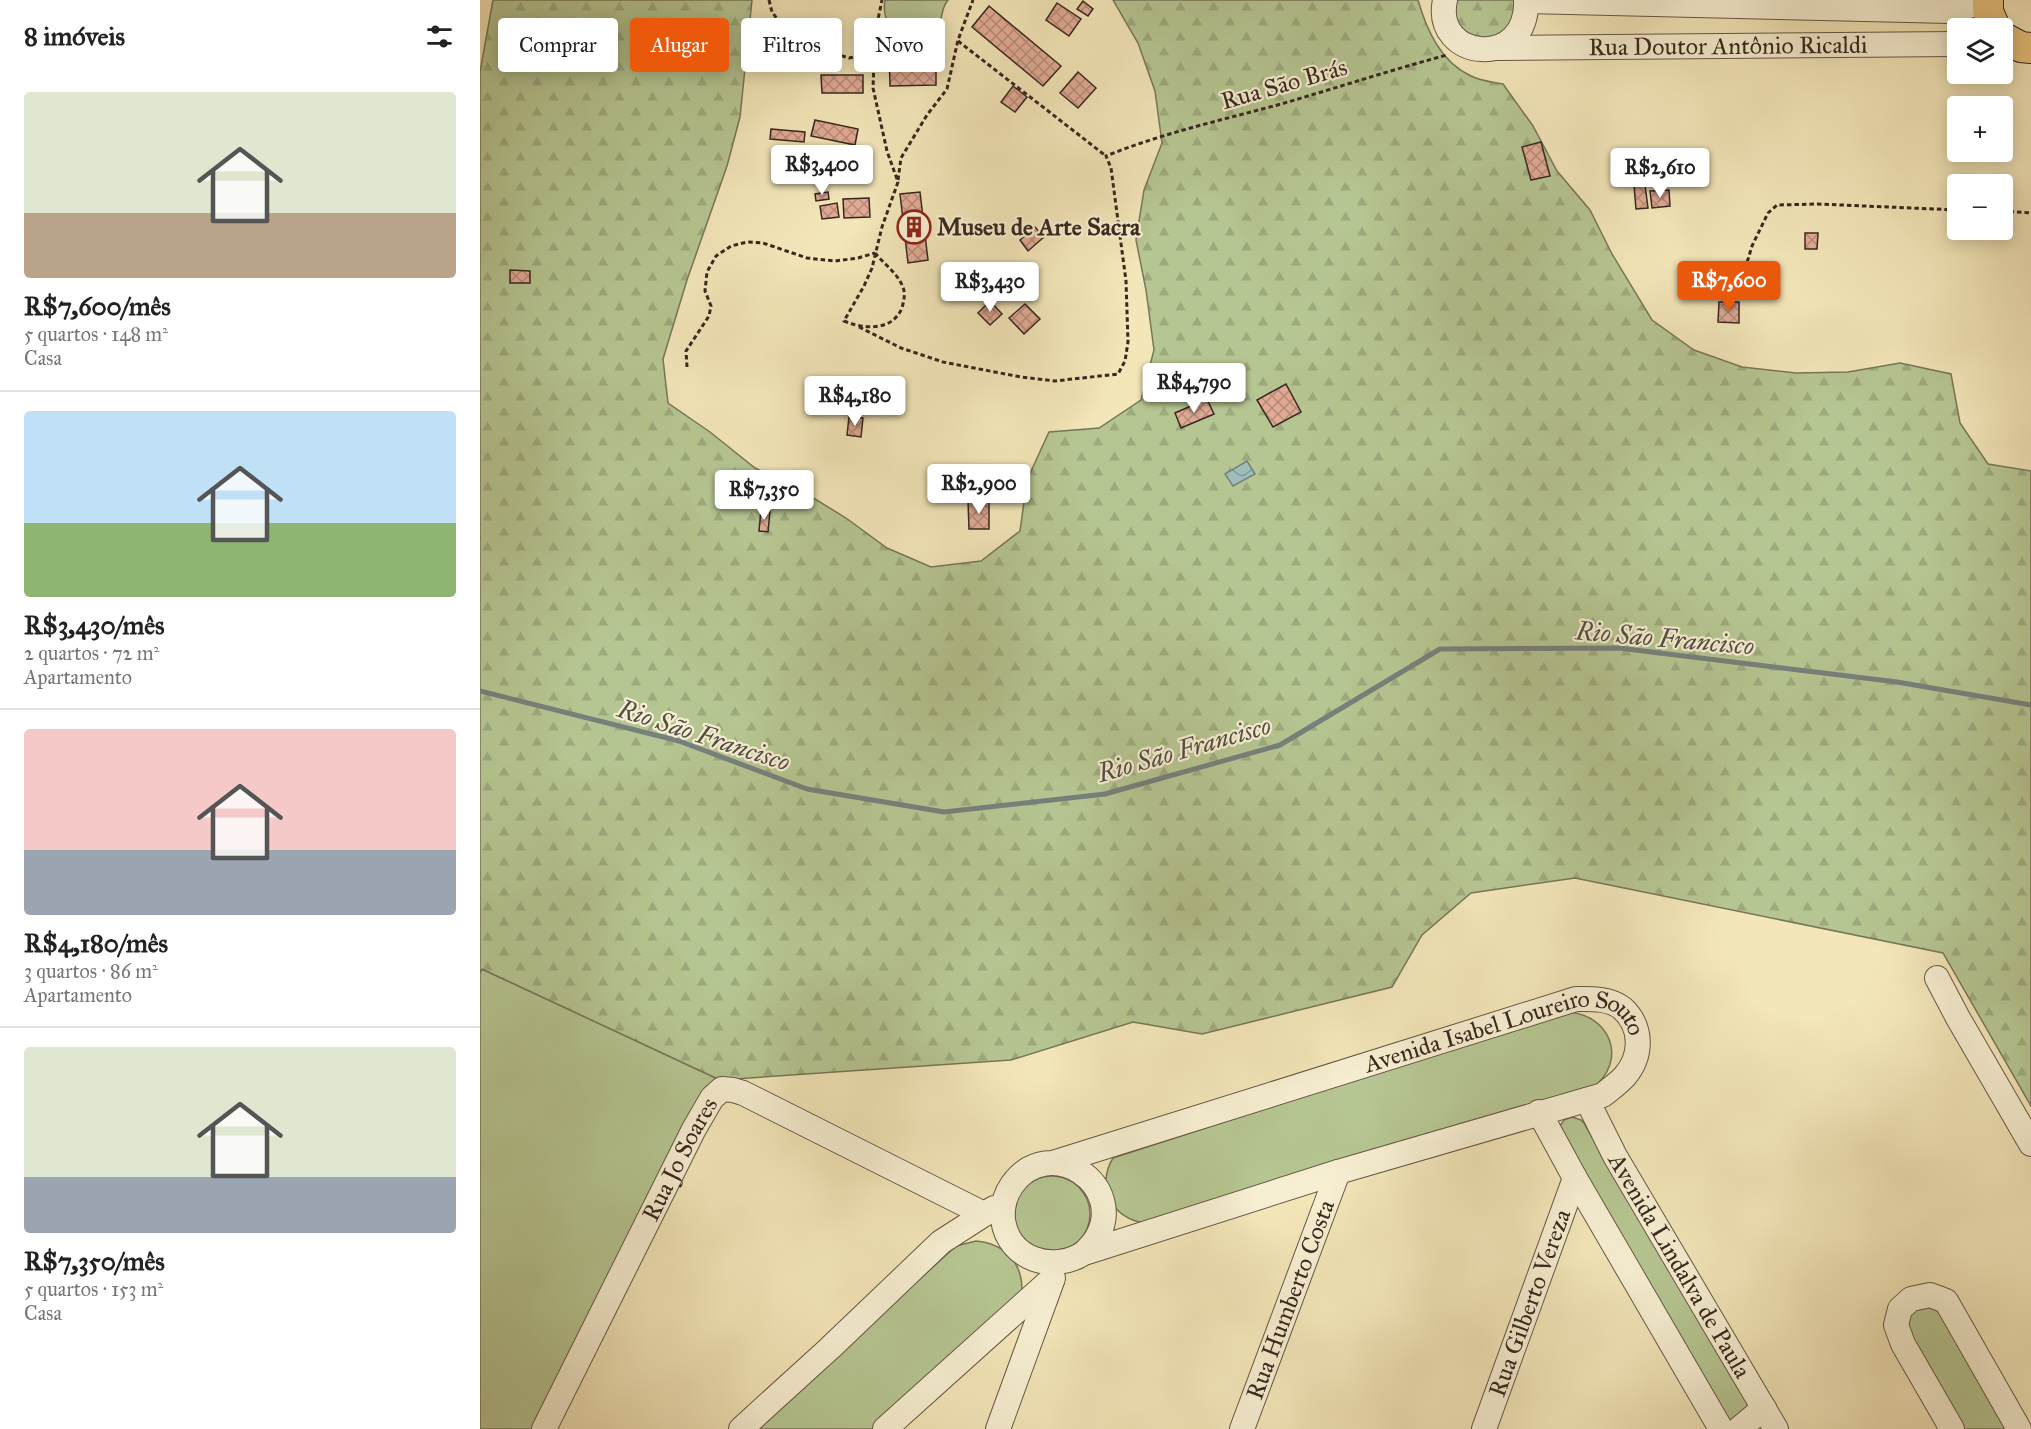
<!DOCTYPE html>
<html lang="pt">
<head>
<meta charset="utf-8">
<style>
	body { margin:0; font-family:"IM FELL Great Primer",serif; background:#f6f6f6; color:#222; height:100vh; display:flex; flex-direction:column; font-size:22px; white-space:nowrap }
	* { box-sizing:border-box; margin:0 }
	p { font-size:20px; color:#767676 }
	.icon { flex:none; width:33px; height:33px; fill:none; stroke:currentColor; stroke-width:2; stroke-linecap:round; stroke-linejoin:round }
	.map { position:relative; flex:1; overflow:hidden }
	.drawer { display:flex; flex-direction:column; background:#fff; width:480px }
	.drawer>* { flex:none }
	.hud { position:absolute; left:18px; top:18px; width:570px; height:54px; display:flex; gap:12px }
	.controls { position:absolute; left:1467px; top:18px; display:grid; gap:12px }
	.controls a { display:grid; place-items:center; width:66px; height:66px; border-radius:6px; background:#fff; box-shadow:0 3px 15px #0003; font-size:30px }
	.price { position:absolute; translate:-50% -51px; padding:0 14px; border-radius:6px; background:#fff; color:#222; font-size:20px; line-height:39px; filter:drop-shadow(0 2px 3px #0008) }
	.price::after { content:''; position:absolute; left:50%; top:36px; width:18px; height:14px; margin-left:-9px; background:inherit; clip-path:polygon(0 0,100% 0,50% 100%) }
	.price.on { background:#ea580c; color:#fff }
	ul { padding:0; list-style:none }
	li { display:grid; align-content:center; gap:12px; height:318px; padding:0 24px }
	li+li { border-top:2px solid #e0e0e0 }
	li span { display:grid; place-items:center; height:186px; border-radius:6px; color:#555 }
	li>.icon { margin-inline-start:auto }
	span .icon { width:108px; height:108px; fill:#fffc; stroke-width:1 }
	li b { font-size:26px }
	h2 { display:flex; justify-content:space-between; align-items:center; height:72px; padding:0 24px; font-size:26px }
	.chip { padding:0 21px; border-radius:6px; background:#fff; box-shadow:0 3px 15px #0003; font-size:21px; line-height:54px }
	.chip.on { background:#ea580c; color:#fff }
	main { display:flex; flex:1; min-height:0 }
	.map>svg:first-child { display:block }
	.green { fill:#b6c692; stroke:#777759; stroke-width:1.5 }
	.forest { fill:url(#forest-firs); stroke:#777759; stroke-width:1.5 }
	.water { fill:url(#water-waves); stroke:#76817c; stroke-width:1.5 }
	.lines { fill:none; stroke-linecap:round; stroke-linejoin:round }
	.stream { stroke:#76817c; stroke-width:5 }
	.building { fill:url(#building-cross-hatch); stroke:#382820; stroke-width:1.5 }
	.minor-casing { stroke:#675846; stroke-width:26 }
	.major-casing { stroke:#382820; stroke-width:32 }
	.path { stroke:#382820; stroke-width:3; stroke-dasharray:4.5 3; stroke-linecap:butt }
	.minor { stroke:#f7efd2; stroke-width:24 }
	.major { stroke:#eac37c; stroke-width:30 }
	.labels { text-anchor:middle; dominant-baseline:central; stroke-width:4.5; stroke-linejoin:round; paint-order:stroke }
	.street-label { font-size:24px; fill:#382820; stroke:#f7efd2 }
	.poi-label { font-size:24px; font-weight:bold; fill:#382820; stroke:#f7efd2; text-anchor:start }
	.water-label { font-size:26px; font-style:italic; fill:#524d46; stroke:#f7efd2 }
</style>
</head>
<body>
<main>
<section class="drawer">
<h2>8 imóveis<svg class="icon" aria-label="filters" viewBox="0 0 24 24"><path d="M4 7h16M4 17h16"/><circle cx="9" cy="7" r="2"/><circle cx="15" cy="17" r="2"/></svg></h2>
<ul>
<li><span style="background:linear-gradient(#dfe7d0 65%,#b9a48a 0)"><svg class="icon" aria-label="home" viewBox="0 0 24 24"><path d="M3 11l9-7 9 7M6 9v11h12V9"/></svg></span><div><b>R$7,600/mês</b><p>5 quartos · 148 m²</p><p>Casa</p></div></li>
<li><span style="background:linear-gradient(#bfe0f5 60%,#8fb573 0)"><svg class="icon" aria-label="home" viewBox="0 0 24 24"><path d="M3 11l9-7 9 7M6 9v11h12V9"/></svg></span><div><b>R$3,430/mês</b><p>2 quartos · 72 m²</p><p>Apartamento</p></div></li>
<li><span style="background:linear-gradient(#f6c9c9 65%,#9aa5b1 0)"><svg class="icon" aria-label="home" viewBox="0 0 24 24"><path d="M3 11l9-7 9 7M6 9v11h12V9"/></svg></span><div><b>R$4,180/mês</b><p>3 quartos · 86 m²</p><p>Apartamento</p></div></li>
<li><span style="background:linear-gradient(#dfe7d0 70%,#9aa5b1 0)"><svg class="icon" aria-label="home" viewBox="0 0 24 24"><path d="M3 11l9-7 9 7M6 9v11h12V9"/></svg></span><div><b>R$7,350/mês</b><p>5 quartos · 153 m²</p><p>Casa</p></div></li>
</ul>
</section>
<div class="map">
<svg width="1551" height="1429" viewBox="0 0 1551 1429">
	<defs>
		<pattern id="forest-firs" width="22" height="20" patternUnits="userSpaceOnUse" patternTransform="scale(1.5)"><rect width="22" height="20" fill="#b6c692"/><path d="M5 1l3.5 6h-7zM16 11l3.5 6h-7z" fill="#9daa7e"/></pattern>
		<pattern id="water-waves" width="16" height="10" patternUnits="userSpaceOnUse" patternTransform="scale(1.5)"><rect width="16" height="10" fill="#a0bdba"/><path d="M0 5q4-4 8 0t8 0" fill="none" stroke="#839a97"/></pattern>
		<pattern id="building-cross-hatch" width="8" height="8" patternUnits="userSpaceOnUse" patternTransform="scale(1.5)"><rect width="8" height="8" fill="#e1ab95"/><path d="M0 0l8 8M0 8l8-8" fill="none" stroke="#b78b79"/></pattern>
	</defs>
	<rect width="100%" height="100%" fill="#f3e6b9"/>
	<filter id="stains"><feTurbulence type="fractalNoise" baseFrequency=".00333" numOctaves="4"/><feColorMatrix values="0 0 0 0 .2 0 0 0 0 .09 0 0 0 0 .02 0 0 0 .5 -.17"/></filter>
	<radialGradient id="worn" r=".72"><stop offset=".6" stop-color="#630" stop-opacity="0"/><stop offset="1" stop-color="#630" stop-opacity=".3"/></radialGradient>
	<g class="green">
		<path d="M405,0H468C462,7 463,13 460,22C455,36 437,39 423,40C410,31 402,17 405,0Z"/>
		<path d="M2,969L240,1080L54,1429H0V973Z"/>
		<path d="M1084,1012C1130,1012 1150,1061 1111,1089L664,1223C631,1218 616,1186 633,1158Z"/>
		<path d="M1092,1117L1101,1120L1104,1123L1271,1406L1253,1424L1247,1423L1079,1127L1084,1120Z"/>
		<circle cx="572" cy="1214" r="38"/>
		<path d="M496,1241C526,1244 543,1263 542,1293L393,1429H275L476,1246Z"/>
		<path d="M1444,1305L1461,1309L1527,1429H1482L1425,1325L1429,1315Z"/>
	</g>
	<g class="forest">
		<path d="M13,0H272L260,117L247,166L207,280L183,359L188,403L230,432L275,468L322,491L366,518L407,548L451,567L501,561L540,531L547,480L569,432L619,428L661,400L674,350L666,290L656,240L664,190L682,143L675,91L658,43L633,0H938C947,31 961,62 991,76C1000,81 1013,82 1023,84L1053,126L1077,171L1110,210L1132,254L1172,320L1214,350L1262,367L1316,373L1368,372L1420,363L1471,374L1480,423L1508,464L1551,471V1106L1463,953L1095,878L991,893L942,935L912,987L722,1034L653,1022L531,1060L240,1080L2,969L0,973V72Z"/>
		<path d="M968,0H1042L1027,40L987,41Z"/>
	</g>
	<path class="water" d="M767,461L775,474L753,486L745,474Z"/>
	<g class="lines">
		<path class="stream" d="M0,691L199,741L327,789L464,812L625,794L800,745L960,649L1139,648L1417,682L1551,705"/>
	</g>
	<g class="building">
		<path d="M603,1L613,9L608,16L597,9Z"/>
		<path d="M577,3L601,19L589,36L566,20Z"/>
		<path d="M509,6L581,66L563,86L492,27Z"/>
		<path d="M456,52V85L410,86L409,53Z"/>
		<path d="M598,72L616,88L598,108L580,93Z"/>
		<path d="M341,75H383V93H342Z"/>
		<path d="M533,86L547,97L535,112L521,102Z"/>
		<path d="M335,120L378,129L375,145L331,136Z"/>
		<path d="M291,129L325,132L324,142L290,139Z"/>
		<path d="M1061,142L1070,176L1051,180L1042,147Z"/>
		<path d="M1165,185L1168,208L1156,209L1154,186Z"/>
		<path d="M1189,190L1190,206L1172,208L1170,191Z"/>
		<path d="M348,192L349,199L336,201L335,194Z"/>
		<path d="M440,192L448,260L428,263L420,194Z"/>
		<path d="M389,198L390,217L364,218L363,199Z"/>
		<path d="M357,203L359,217L342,219L340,206Z"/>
		<path d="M555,227L564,237L548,251L540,240Z"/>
		<path d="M1325,233H1338L1337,249H1325Z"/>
		<path d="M30,270L50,271V283H30Z"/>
		<path d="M510,301L522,314L510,325L498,313Z"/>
		<path d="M1239,302H1259V323L1238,322Z"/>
		<path d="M545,304L560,319L544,334L529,318Z"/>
		<path d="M377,384L390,387L388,401L374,398Z"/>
		<path d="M806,384L821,412L793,427L777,400Z"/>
		<path d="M727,399L734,414L701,428L695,413Z"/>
		<path d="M369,417L383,418L381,437L367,435Z"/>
		<path d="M488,501H509V529H489Z"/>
		<path d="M281,510L290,511L288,532L279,531Z"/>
	</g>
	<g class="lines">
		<g class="minor-casing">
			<g id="minor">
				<path d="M965,0C952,61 1049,70 1046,0"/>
				<path d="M1046,1L1470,11L1508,1"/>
				<path id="s1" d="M1018,48L1478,44"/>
				<path d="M1457,978L1478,1018L1551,1144"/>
				<path id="s2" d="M1107,1100L1135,1156L1296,1429"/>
				<path d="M1059,1112L1095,1178L1241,1429"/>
				<path id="s3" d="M573,1163L1096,999C1111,999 1129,998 1142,1008C1163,1027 1162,1056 1145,1076C1139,1083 1130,1089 1123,1095L858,1172L604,1253C573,1273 529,1260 523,1220C522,1208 525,1195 532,1185C569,1132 649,1185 616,1239C613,1244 608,1249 604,1253"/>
				<path id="s4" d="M64,1429L214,1129L232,1098L242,1089L253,1090L263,1093L504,1214"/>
				<path d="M261,1429L350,1348L461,1242L514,1208"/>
				<path d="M405,1429L573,1278"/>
				<path d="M518,1429L572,1281"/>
				<path id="s5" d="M762,1429L858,1172"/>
				<path id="s6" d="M1004,1429L1095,1178"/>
				<path d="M1259,1429L1284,1408"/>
				<path d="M1472,1429L1423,1344L1416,1325L1420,1309L1431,1299L1450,1295L1466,1301L1539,1429"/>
			</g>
		</g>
		<g class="major-casing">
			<g id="major">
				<path d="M1508,0V11L1515,28"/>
				<path d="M1522,37L1541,47L1551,48"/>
			</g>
		</g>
		<g class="path">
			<path d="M289,0L292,12L306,31L323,44L369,58L394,53"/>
			<path d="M478,41L626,156"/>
			<path d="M418,180L421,158L447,115L467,89L478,40L493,0"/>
			<path d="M1522,211L1551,213"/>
			<path d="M395,253C403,263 417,273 422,285C426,293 424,300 422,308C412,332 383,329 364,321L384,286L392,268L402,227L418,182L407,151L393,88L395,34L402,0"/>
			<path d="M1263,276L1272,246L1288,213L1297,205L1338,204L1478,210"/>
			<path d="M379,327L421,348L463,362L541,377L575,381L638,374L645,361L648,342L646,281L631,168L626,156C683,133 742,120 801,104C856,88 911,70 967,55"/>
			<path d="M207,367L206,351L229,316L231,306L225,291L227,272L236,256L251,246L267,242L283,243L327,258L355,261L378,258L395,253"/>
		</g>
		<use href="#minor" class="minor"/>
		<use href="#major" class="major"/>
	</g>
	<defs>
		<g id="building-ring" transform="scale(1.725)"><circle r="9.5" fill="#f7efd2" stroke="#8f2418" stroke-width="1.5"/><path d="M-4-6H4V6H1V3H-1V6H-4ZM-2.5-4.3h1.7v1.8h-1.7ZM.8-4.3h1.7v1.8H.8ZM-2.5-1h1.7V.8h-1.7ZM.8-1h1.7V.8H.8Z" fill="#8f2418"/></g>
	</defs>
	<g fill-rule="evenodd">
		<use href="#building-ring" x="434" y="227"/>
	</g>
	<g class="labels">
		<g class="street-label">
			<text stroke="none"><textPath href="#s1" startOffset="230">Rua Doutor Antônio Ricaldi</textPath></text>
			<text transform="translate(804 84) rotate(-16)">Rua São Brás</text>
			<text stroke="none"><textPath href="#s3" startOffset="477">Avenida Isabel Loureiro Souto</textPath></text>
			<text stroke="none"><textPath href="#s4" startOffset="302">Rua Jo Soares</textPath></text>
			<text stroke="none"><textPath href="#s2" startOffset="190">Avenida Lindalva de Paula</textPath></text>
			<text stroke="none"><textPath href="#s5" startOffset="138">Rua Humberto Costa</textPath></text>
			<text stroke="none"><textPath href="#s6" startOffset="134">Rua Gilberto Vereza</textPath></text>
		</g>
		<g class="poi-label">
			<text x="457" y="227">Museu de Arte Sacra</text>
		</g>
		<g class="water-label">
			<text transform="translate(1185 638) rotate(5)">Rio São Francisco</text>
			<text transform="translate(224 735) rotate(18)">Rio São Francisco</text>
			<text transform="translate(704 749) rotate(-16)">Rio São Francisco</text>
		</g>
	</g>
	<rect width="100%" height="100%" filter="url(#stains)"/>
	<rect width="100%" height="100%" fill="url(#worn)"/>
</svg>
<div class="controls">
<a><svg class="icon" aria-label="layers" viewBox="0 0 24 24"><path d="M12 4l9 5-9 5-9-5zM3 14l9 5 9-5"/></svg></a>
<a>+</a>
<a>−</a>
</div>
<b class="price" style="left:342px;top:196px">R$3,400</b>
<b class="price" style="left:1180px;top:199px">R$2,610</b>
<b class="price on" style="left:1249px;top:312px">R$7,600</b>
<b class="price" style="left:510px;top:313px">R$3,430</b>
<b class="price" style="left:714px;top:414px">R$4,790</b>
<b class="price" style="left:375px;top:427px">R$4,180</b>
<b class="price" style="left:499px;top:515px">R$2,900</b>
<b class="price" style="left:284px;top:521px">R$7,350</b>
<div class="hud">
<a class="chip">Comprar</a>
<a class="chip on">Alugar</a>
<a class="chip">Filtros</a>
<a class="chip">Novo</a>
</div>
</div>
</main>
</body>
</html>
